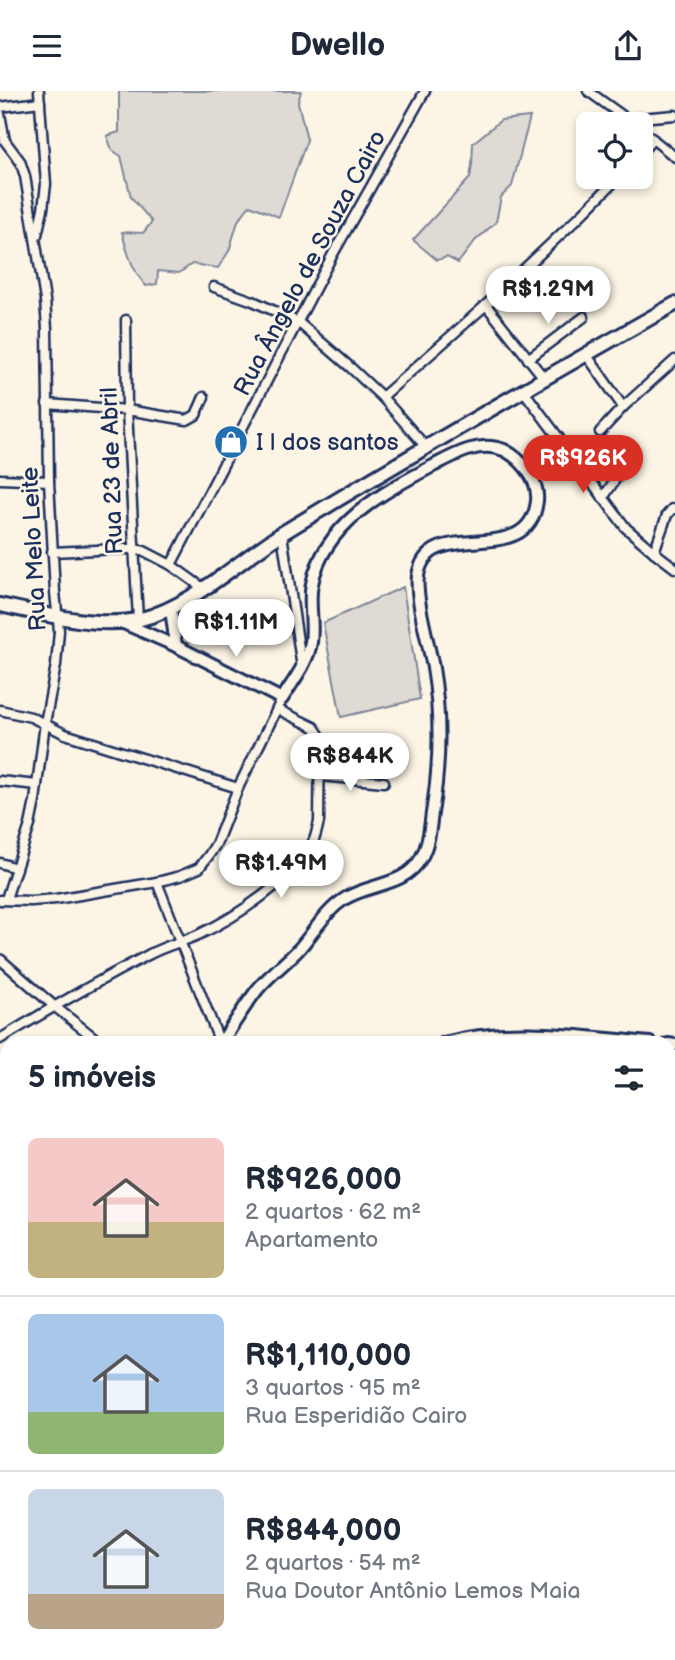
<!DOCTYPE html>
<html lang="pt">
<head>
<meta charset="utf-8">
<style>
	body { margin:0; font-family:"Balsamiq Sans",sans-serif; background:#f6f6f7; color:#1f2937; height:100vh; display:flex; flex-direction:column; font-size:26px; white-space:nowrap }
	* { box-sizing:border-box; margin:0 }
	p { font-size:23px; color:#747a83 }
	.icon { flex:none; width:38px; height:38px; fill:none; stroke:currentColor; stroke-width:2; stroke-linecap:round; stroke-linejoin:round }
	.map { position:relative; flex:1; overflow:hidden }
	.sheet { position:absolute; left:0px; top:945px; width:676px; height:625px; display:flex; flex-direction:column; background:#fff; border-radius:21px 21px 0 0; box-shadow:0 4px 10px #0003 }
	.sheet>* { flex:none }
	.tools { position:absolute; left:576px; top:21px; display:grid; gap:14px }
	.tools a { display:grid; place-items:center; width:77px; height:77px; border-radius:10px; background:#fff; box-shadow:0 4px 10px #0003; font-size:35px }
	.price { position:absolute; translate:-50% -60px; padding:0 16px; border-radius:24px; background:#fff; color:#222; font-size:23px; line-height:46px; filter:drop-shadow(0 2px 4px #0008) }
	.price::after { content:''; position:absolute; left:50%; top:42px; width:21px; height:16px; margin-left:-10px; background:inherit; clip-path:polygon(0 0,100% 0,50% 100%) }
	.price.selected { background:#d93025; color:#fff }
	ul { padding:0; list-style:none }
	li { display:flex; align-items:center; gap:21px; height:175px; padding:0 28px }
	li+li { border-top:2px solid #e0e1e3 }
	li span { display:grid; place-items:center; flex:none; width:196px; height:140px; border-radius:10px; color:#555 }
	li>.icon { margin-inline-start:auto }
	span .icon { width:84px; height:84px; fill:#fffc; stroke-width:1 }
	li b { font-size:30px }
	h2 { display:flex; justify-content:space-between; align-items:center; height:84px; padding:0 28px; font-size:30px }
	header { display:flex; justify-content:space-between; align-items:center; height:91px; padding:0 28px; background:#fff; font-size:32px; font-weight:700 }
	.map>svg:first-child { display:block }
	.green { fill:#dfdbd4; stroke:#7d8599; stroke-width:2 }
	.lines { fill:none; stroke-linecap:round; stroke-linejoin:round }
	.river { stroke:#b2b4b8; stroke-width:16 }
	.street-casing { stroke:#1b2f5e; stroke-width:13 }
	.secondary-casing { stroke:#1b2f5e; stroke-width:16 }
	.primary-casing { stroke:#1b2f5e; stroke-width:18 }
	.street { stroke:#fcf5e5; stroke-width:8 }
	.secondary { stroke:#fcf5e5; stroke-width:10 }
	.primary { stroke:#fcf5e5; stroke-width:12 }
	.labels { text-anchor:middle; dominant-baseline:central; stroke-width:5; stroke-linejoin:round; paint-order:stroke }
	.street-label { font-size:24px; fill:#1b2f5e; stroke:#fcf5e5 }
	.poi-label { font-size:24px; fill:#1b2f5e; stroke:#fcf5e5; text-anchor:start }
</style>
</head>
<body>
<header><svg class="icon" aria-label="menu" viewBox="0 0 24 24"><path d="M4 6h16M4 12h16M4 18h16"/></svg>Dwello<svg class="icon" aria-label="share" viewBox="0 0 24 24"><path d="M12 15V3M7 8l5-5 5 5M5 13v7h14v-7"/></svg></header>
<div class="map">
<svg width="675" height="1569" viewBox="0 0 675 1569">
	<rect width="100%" height="100%" fill="#fcf5e5"/>
	<filter id="ink" filterUnits="userSpaceOnUse"><feTurbulence type="fractalNoise" baseFrequency=".0143" numOctaves="2"/><feDisplacementMap in="SourceGraphic" scale="14" xChannelSelector="R" yChannelSelector="G"/><feConvolveMatrix kernelMatrix="1 2 1 2 8 2 1 2 1" color-interpolation-filters="sRGB"/></filter>
	<g filter="url(#ink)">
		<g class="green">
			<path d="M119,0H301L298,11L307,49L279,126L250,114L238,130L229,160L218,177L192,173L179,182L158,180L157,193L146,195C132,179 127,161 122,141L143,142L152,131L131,106L121,65L112,59L107,45L119,41Z"/>
			<path d="M530,26L512,95L501,106L496,131L475,150L458,172L447,166L437,169L413,149L470,87L472,74L473,52L501,29Z"/>
			<path d="M403,496L420,608L341,626L323,532Z"/>
		</g>
		<g class="lines">
			<g class="river">
				<path d="M0,1029L7,1071"/>
				<path d="M0,1358L7,1356"/>
				<path d="M0,1422L7,1425"/>
				<path d="M599,1563L608,1569"/>
			</g>
			<g class="street-casing">
				<g id="street">
					<path d="M588,0L634,33"/>
					<path d="M0,16L40,11"/>
					<path d="M0,23L5,50L20,70L25,85L45,209L47,238L49,390L55,501L59,540L56,574L45,632L35,710L30,734L6,808"/>
					<path d="M628,28L675,24"/>
					<path d="M640,38L675,66"/>
					<path d="M640,62L653,48"/>
					<path d="M37,144L43,118L46,93L39,0"/>
					<path d="M214,196L253,210L298,231L350,276L382,306L426,356"/>
					<path d="M486,214L544,287"/>
					<path d="M126,229L127,319L138,529"/>
					<path d="M586,263L623,316"/>
					<path d="M528,268L584,226"/>
					<path d="M523,299L626,437L654,461L675,477"/>
					<path d="M382,306L486,214L579,126L619,86"/>
					<path d="M47,313L127,319L187,329L196,324L204,306"/>
					<path d="M600,341L623,316L675,269"/>
					<path d="M0,388L49,390"/>
					<path d="M603,407L626,372"/>
					<path d="M282,443L302,577"/>
					<path d="M52,461L119,458H134L144,460L171,474L203,497"/>
					<path d="M654,461L667,424L672,418H675"/>
					<path d="M171,474L333,163L425,0"/>
					<path d="M0,619L31,626L65,643L238,697"/>
					<path d="M320,685L384,691"/>
					<path d="M0,690L37,694"/>
					<path d="M0,772L16,777"/>
					<path d="M157,791L220,952"/>
					<path d="M0,809L31,810L56,808L157,791L180,785L199,777L209,764L216,753L238,697L279,614"/>
					<path d="M0,868L54,915L101,952"/>
					<path d="M0,948C49,918 98,890 148,864C164,855 182,851 198,844C235,827 294,788 313,751C316,745 317,738 319,731L320,645L314,636L277,618"/>
					<path d="M0,990L5,1023"/>
					<path d="M668,1113L675,1117"/>
					<path d="M668,1163L675,1165"/>
					<path d="M668,1209H675"/>
					<path d="M326,1563L342,1569"/>
				</g>
			</g>
			<g class="secondary-casing">
				<g id="secondary">
					<path d="M171,518L176,555"/>
					<path d="M121,531L176,555L282,608C293,590 308,572 311,551C314,532 308,512 312,493C324,433 383,401 433,375C454,364 479,349 504,359C522,368 539,389 537,410C529,481 427,422 418,485C415,507 429,553 433,577C441,625 440,674 432,722C430,737 429,753 421,767C406,795 371,792 346,807C326,819 314,841 299,858C286,872 269,884 257,899C244,916 233,934 221,952"/>
					<path d="M444,952C511,934 582,946 650,952"/>
					<path d="M668,953L675,954"/>
				</g>
			</g>
			<g class="primary-casing">
				<path id="primary" d="M0,514C42,523 100,538 141,528C193,515 240,468 286,440C414,362 544,287 675,213"/>
			</g>
			<use href="#street" class="street"/>
			<use href="#secondary" class="secondary"/>
			<use href="#primary" class="primary"/>
		</g>
	</g>
	<defs>
		<g id="shop-disc" transform="scale(1.75)"><circle r="9.5" fill="#1f6fb2" stroke="#fcf5e5"/><path d="M-5-2.5h2.3a2.7 3.5 0 0 1 5.4 0H5L5.5 6h-11ZM-1.5-2.5h3a1.5 2.3 0 0 0-3 0Z" fill="#fff"/></g>
	</defs>
	<g fill-rule="evenodd">
		<use href="#shop-disc" x="231" y="351"/>
	</g>
	<g class="labels">
		<g class="street-label">
			<text transform="translate(310 172) rotate(-62)">Rua Ângelo de Souza Cairo</text>
			<text transform="translate(112 380) rotate(-92)">Rua 23 de Abril</text>
			<text transform="translate(34 458) rotate(-93)">Rua Melo Leite</text>
		</g>
		<g class="poi-label">
			<text x="256" y="351">I l dos santos</text>
		</g>
	</g>
</svg>
<div class="tools">
<a><svg class="icon" aria-label="locate" viewBox="0 0 24 24"><circle cx="12" cy="12" r="6"/><path d="M12 2v4M12 18v4M2 12h4M18 12h4"/></svg></a>
</div>
<b class="price" style="left:548px;top:235px">R$1.29M</b>
<b class="price selected" style="left:583px;top:404px">R$926K</b>
<b class="price" style="left:236px;top:568px">R$1.11M</b>
<b class="price" style="left:350px;top:702px">R$844K</b>
<b class="price" style="left:281px;top:809px">R$1.49M</b>
<section class="sheet">
<h2>5 imóveis<svg class="icon" aria-label="filters" viewBox="0 0 24 24"><path d="M4 7h16M4 17h16"/><circle cx="9" cy="7" r="2"/><circle cx="15" cy="17" r="2"/></svg></h2>
<ul>
<li><span style="background:linear-gradient(#f6c9c9 60%,#c2b280 0)"><svg class="icon" aria-label="home" viewBox="0 0 24 24"><path d="M3 11l9-7 9 7M6 9v11h12V9"/></svg></span><div><b>R$926,000</b><p>2 quartos · 62 m²</p><p>Apartamento</p></div></li>
<li><span style="background:linear-gradient(#a9c7e8 70%,#8fb573 0)"><svg class="icon" aria-label="home" viewBox="0 0 24 24"><path d="M3 11l9-7 9 7M6 9v11h12V9"/></svg></span><div><b>R$1,110,000</b><p>3 quartos · 95 m²</p><p>Rua Esperidião Cairo</p></div></li>
<li><span style="background:linear-gradient(#c9d6e8 75%,#b9a48a 0)"><svg class="icon" aria-label="home" viewBox="0 0 24 24"><path d="M3 11l9-7 9 7M6 9v11h12V9"/></svg></span><div><b>R$844,000</b><p>2 quartos · 54 m²</p><p>Rua Doutor Antônio Lemos Maia</p></div></li>
</ul>
</section>
</div>
</body>
</html>
